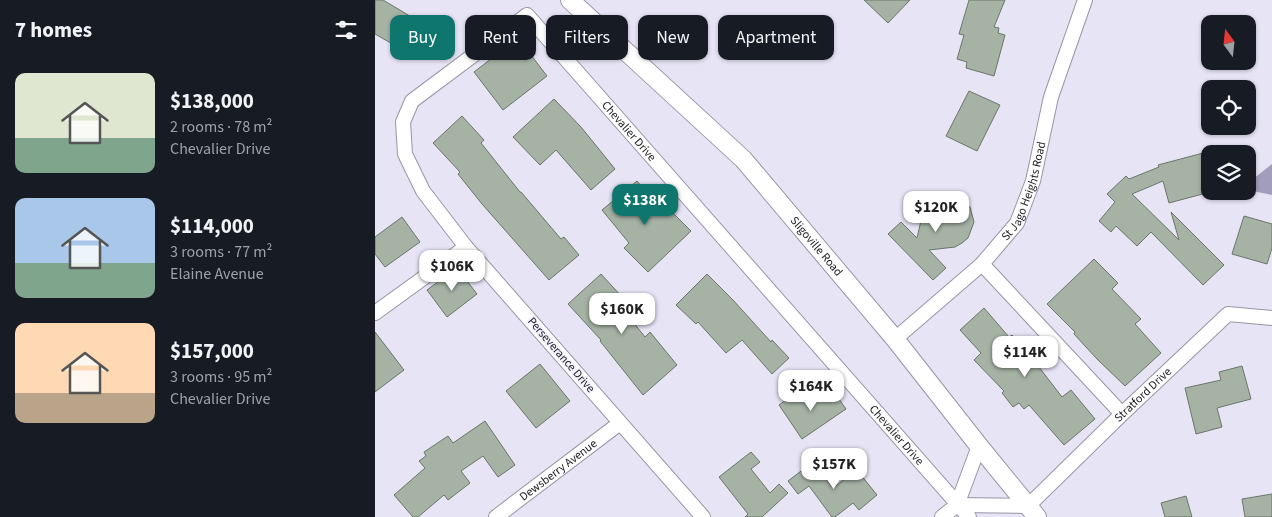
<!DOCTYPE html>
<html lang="en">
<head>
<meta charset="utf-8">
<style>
	body { margin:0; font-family:"Source Sans 3",sans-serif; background:#20242c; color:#f1f3f6; height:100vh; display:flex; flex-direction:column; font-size:19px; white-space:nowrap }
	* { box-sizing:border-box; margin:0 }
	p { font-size:16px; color:#9ea1a6 }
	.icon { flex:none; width:28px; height:28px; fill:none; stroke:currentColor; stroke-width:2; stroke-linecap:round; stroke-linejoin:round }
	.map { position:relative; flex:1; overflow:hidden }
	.details { display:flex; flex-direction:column; background:#171b24; width:375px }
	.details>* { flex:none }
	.hud { position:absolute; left:15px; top:15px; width:475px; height:45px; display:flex; gap:10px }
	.needle { width:32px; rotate:345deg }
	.tools { position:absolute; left:826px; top:15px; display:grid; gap:10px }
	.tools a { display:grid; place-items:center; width:55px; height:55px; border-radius:10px; background:#171b24; box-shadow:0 1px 4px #0004; font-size:25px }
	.price { position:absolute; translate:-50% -42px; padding:0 11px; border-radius:10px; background:#fff; color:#222; font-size:16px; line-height:32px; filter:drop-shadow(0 1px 2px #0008) }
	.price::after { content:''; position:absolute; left:50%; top:30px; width:15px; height:11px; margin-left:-8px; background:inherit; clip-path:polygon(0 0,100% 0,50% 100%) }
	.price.selected { background:#0f766e; color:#fff }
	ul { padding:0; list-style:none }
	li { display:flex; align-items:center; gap:15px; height:125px; padding:0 15px }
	li span { display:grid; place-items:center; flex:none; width:140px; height:100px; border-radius:10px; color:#555 }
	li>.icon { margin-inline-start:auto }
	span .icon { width:60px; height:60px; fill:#fffc; stroke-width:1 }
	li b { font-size:21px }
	h2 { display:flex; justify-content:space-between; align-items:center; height:60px; padding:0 15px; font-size:21px }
	.pill { padding:0 18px; border-radius:10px; background:#171b24; box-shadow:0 1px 4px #0004; font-size:18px; line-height:45px }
	.pill.selected { background:#0f766e; color:#fff }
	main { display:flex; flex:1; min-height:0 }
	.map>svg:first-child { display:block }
	.forest { fill:#a39dbc }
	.building { fill:#a5b2a4; stroke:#6a7669 }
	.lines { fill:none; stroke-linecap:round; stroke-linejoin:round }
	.minor-casing { stroke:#9895a5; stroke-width:16 }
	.tertiary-casing { stroke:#9895a5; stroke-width:20 }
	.minor { stroke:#fff; stroke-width:14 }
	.tertiary { stroke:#fff; stroke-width:18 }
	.labels { text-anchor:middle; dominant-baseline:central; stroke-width:4; stroke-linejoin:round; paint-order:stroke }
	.street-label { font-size:12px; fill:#1a191f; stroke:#f4f2fd }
</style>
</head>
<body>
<main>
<section class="details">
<h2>7 homes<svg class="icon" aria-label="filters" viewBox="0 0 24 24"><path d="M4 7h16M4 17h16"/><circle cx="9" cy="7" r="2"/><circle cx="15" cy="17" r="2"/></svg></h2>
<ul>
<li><span style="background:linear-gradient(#dfe7d0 65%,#7fa58c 0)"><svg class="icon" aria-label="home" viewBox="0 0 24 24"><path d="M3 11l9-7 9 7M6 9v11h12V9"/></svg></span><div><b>$138,000</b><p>2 rooms · 78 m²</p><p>Chevalier Drive</p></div></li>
<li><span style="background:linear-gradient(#a9c7e8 65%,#7fa58c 0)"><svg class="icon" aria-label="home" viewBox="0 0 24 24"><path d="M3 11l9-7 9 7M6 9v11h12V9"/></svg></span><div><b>$114,000</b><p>3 rooms · 77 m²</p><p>Elaine Avenue</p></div></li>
<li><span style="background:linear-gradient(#ffd9b3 70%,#b9a48a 0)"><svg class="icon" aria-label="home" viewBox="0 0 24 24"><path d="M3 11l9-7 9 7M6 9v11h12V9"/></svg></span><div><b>$157,000</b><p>3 rooms · 95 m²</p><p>Chevalier Drive</p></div></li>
</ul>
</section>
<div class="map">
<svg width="897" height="517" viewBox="0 0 897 517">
	<rect width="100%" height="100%" fill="#e7e4f6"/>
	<path class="forest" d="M897,164V195L873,190V183Z"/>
	<g class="building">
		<path d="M0,0H8L45,22L28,50L0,34Z"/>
		<path d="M489,0H535L513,23Z"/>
		<path d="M594,0H630L619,27L624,28L623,33L630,35L619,76L591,68L592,62L582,59L589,35L584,34Z"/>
		<path d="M143,38L172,76L128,110L99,72Z"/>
		<path d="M594,91L625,105L602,151L571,136Z"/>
		<path d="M179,99L206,127L240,169L216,190L181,150L165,165L138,137Z"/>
		<path d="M87,116L109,140L106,143L145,192H146L186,239L189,237L204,255L174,280L107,204L83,174L85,172L58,143Z"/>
		<path d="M828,153L835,180V192L794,203L788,181L757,194L804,240L796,212L849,265L828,285L776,232L762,246L741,226L736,232L724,221L740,202L732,194L751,176L754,179L784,167L783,165Z"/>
		<path d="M262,181L287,211L292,207L316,231L273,272L249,248L254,243L227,210Z"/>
		<path d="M573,195L589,201L595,207L599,222L593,238L587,243L580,247L554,250L571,268L558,280L513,234L526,222L542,238L548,212L552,205L558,200Z"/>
		<path d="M869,216L897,224V248L892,264L857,254Z"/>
		<path d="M27,217L45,242L10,267L0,254V237Z"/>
		<path d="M719,259L743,283L737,289L766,319L760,324L786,353L750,386L722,359L699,334L700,332L672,304Z"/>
		<path d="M82,268L102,294L72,317L52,290Z"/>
		<path d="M226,274L248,298L243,303L270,337L275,332L302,365L268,395L225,341L226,340L193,304Z"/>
		<path d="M332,274L358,300L396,342L397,340L414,358L397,374L367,340L351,353L323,322L321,324L301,305Z"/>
		<path d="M609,308L634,337L637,335L658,357L657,358L687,397L696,390L720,419L689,445L654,405L649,409L644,403L638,407L627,393L629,391L599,360L606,353L585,330Z"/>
		<path d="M0,332L29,370L0,392Z"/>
		<path d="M165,364L195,401L161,428L131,391Z"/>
		<path d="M867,366L876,399L842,408L847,427L821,434L810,388L846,380L844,372Z"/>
		<path d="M457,389L471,409L427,439L404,405L425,390L435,405Z"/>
		<path d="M110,421L140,465L123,477L108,456L86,471L95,483L73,500L69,495L43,517H38L19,495L50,468L44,461L51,456L49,452L73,436L78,443Z"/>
		<path d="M376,452L385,462L376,469L395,493L404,484L413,493L387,517H370L373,514L344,477Z"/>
		<path d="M438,462L458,488L482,470L502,495L484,510L478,503L460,517H457L434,486L423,494L413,481Z"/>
		<path d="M897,494V517H870L867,499Z"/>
		<path d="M811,496L817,517H790L786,503Z"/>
	</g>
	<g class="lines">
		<g class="minor-casing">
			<g id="minor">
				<path d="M607,264L747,414"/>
				<path d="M0,313L91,247"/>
				<path id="s1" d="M520,339L607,264L642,223L658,181L676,97L710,0"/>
				<path id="s2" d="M582,505L653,506L747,414L853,314L897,318"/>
				<path id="s3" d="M121,517L245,423"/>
				<path id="s4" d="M328,517L91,247L48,191L30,154L28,122L37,101L152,15L594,517"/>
				<path d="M567,517L582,505L604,446"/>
			</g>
		</g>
		<g class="tertiary-casing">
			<g id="tertiary">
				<path id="s5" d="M195,0L368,159L520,339L604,446L662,517"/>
			</g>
		</g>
		<use href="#minor" class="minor"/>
		<use href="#tertiary" class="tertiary"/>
	</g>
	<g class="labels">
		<g class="street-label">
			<text stroke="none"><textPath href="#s4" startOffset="824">Chevalier Drive</textPath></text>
			<text stroke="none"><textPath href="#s1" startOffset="201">St Jago Heights Road</textPath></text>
			<text stroke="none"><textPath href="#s5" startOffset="349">Sligoville Road</textPath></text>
			<text transform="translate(186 355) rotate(49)">Perseverance Drive</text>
			<text stroke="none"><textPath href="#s2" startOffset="231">Stratford Drive</textPath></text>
			<text stroke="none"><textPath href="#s4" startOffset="1229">Chevalier Drive</textPath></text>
			<text stroke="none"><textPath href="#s3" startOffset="78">Dewsberry Avenue</textPath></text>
		</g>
	</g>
</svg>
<div class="tools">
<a><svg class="needle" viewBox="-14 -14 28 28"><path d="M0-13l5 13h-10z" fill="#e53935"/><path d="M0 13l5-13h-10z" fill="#9ea1a6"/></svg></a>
<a><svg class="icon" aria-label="locate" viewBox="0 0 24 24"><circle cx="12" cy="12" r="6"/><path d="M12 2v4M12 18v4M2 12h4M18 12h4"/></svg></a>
<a><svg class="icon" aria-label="layers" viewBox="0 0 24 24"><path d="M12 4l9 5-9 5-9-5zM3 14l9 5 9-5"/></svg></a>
</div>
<b class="price selected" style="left:270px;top:226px">$138K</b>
<b class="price" style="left:561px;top:233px">$120K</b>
<b class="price" style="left:77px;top:292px">$106K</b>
<b class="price" style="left:247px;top:335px">$160K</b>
<b class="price" style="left:650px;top:378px">$114K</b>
<b class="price" style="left:436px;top:412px">$164K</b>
<b class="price" style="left:459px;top:490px">$157K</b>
<div class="hud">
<a class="pill selected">Buy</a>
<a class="pill">Rent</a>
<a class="pill">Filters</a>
<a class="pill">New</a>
<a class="pill">Apartment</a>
</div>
</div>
</main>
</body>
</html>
